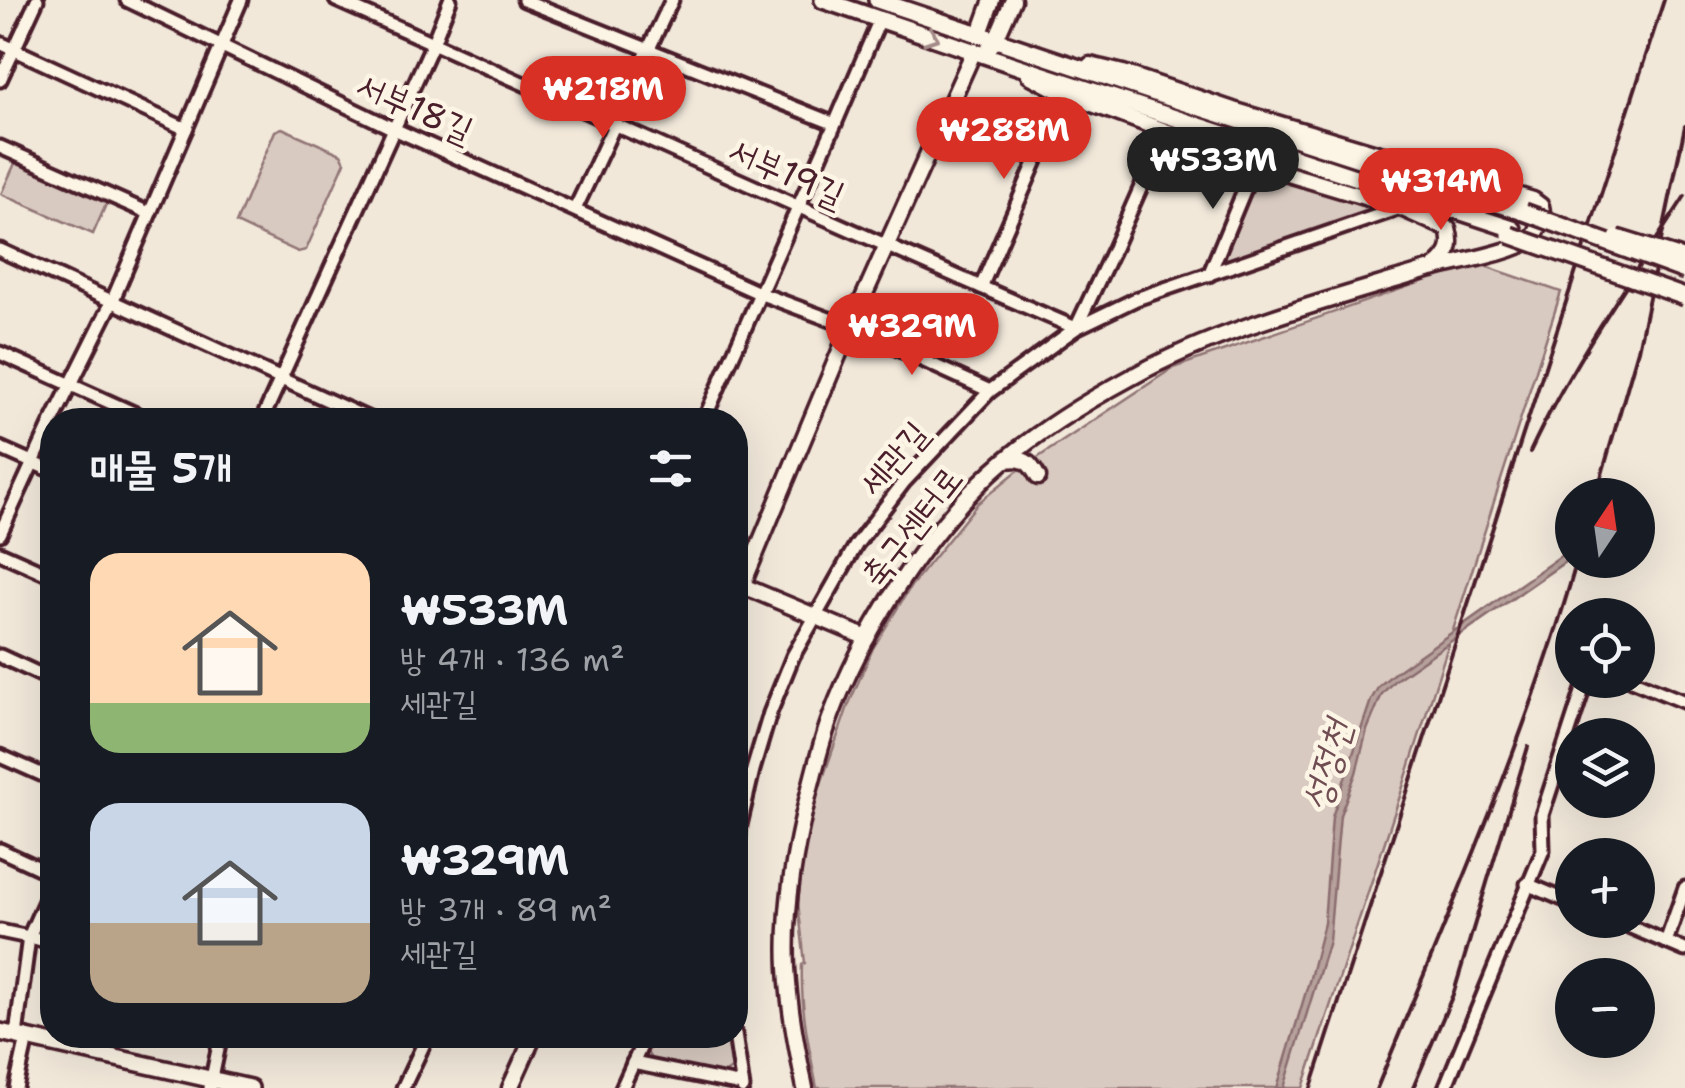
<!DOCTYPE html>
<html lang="ko">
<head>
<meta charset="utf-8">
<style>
	body { margin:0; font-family:"Shantell Sans","Poor Story",sans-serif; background:#20242c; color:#f1f3f6; height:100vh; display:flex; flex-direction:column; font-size:38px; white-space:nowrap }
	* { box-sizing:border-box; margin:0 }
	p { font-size:32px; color:#9ea1a6 }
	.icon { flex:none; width:55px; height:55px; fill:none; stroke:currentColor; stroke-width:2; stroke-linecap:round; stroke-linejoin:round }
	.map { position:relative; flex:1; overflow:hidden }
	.drawer { position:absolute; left:40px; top:408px; width:708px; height:640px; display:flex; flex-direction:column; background:#171b24; border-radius:40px; box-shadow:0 10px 40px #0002 }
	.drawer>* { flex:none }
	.needle { width:65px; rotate:13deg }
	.tools { position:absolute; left:1555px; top:478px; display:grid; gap:20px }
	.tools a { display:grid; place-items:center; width:100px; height:100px; border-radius:50%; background:#171b24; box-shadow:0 10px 40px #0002; font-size:50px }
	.price { position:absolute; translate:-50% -85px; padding:0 22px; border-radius:35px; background:#d93025; color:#fff; font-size:32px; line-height:65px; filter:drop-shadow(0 2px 5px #0008) }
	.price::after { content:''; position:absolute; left:50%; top:60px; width:30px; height:22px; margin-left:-15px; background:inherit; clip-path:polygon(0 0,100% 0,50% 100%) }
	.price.on { background:#222; color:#fff }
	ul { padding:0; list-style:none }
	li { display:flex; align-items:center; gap:30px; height:250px; padding:0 50px }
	li span { display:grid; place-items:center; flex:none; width:280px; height:200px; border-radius:30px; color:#555 }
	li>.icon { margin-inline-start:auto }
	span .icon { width:120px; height:120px; fill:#fffc; stroke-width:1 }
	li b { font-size:42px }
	h2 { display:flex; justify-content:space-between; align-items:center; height:120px; padding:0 50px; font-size:42px }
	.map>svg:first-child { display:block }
	.green { fill:#d8cac0; stroke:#917476; stroke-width:2.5 }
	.water { fill:#b6a19c; stroke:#8b6d6f; stroke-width:2.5 }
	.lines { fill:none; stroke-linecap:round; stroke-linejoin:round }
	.minor-casing { stroke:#4a1f2b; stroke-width:19 }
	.tertiary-casing { stroke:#4a1f2b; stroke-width:21 }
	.secondary-casing { stroke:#4a1f2b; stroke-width:22 }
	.minor { stroke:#fcf5e5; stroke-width:11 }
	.tertiary { stroke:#fcf5e5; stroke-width:14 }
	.secondary { stroke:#fcf5e5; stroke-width:15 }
	.rail { stroke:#4a1f2b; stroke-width:4 }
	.secondary-bridge-casing { stroke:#4a1f2b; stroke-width:22; stroke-linecap:butt }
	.secondary-bridge { stroke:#fcf5e5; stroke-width:15 }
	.oneway { stroke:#a38a88 }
	.labels { text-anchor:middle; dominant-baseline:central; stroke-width:9; stroke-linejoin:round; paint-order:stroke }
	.street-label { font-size:35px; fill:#4a1f2b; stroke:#fcf5e5 }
	.water-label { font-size:38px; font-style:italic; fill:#704c53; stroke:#fcf5e5 }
</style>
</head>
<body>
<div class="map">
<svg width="1685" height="1088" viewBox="0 0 1685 1088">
	<rect width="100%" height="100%" fill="#f1e8da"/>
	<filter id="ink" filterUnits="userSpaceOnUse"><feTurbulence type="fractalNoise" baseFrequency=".01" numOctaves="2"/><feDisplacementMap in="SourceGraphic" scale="20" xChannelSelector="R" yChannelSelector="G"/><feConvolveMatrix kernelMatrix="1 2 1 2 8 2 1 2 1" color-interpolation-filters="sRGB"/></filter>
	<g filter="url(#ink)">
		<g class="green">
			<path d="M282,128L341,154L345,162L306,250L298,252L236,223L275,131Z"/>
			<path d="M17,159L108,200L93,234L1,194Z"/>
			<path d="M1258,172H1264L1367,208L1371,211L1368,216L1230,262L1224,256V252Z"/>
			<path d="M1476,263L1561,292L1402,790L1303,1088H817C809,1048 800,1006 802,965L805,963L798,903L806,827L848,706L873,648L911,586L978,503L1016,472L1173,368Z"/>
			<path d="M652,1035H729L733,1068L724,1074L651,1059L645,1048Z"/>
		</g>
		<path class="water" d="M1572,548V557L1394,681L1382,694L1367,730L1356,773L1340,815L1329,941L1284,1088H1277L1310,978L1324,923L1332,817L1371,700L1379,686L1393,674Z"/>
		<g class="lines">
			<g class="minor-casing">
				<g id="minor">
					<path d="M127,0L394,129L759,293L850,327L990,391"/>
					<path d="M336,0C582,109 828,222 1076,328L1114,248L1166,130"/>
					<path d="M524,0L835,124"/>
					<path d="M0,43L186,129"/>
					<path d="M0,80L37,0"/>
					<path d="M0,147L149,213"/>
					<path d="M575,209C609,140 638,69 672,0"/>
					<path d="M0,250L371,420"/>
					<path d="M1209,275L1255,164"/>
					<path d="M981,287L1065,94"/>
					<path d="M0,353L149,420"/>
					<path d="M53,420L112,302L241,0"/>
					<path d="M262,420L433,43L450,0"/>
					<path d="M704,420L835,124L880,19"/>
					<path d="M0,448L52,471"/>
					<path d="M0,534L52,421"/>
					<path d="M0,553L52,576"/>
					<path d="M0,656L52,680"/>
					<path d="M1631,680L1685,702"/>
					<path d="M0,756L52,779"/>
					<path d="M0,850L52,874"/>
					<path d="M735,878L740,825L753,770L770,713L793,656L856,545L904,482L990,391L1076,328L1136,299L1400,208"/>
					<path d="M1527,884L1572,903"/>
					<path d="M1614,920L1685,950"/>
					<path d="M0,931L52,942"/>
					<path d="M1666,942L1685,888"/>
					<path d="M735,1034L743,1088"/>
					<path d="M16,1035L29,937L52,885"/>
					<path d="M633,1063L742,1085"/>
					<path d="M16,1088L27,1038"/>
					<path d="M210,1088L221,1035"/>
					<path d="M403,1088L428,1035"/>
					<path d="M622,1088L646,1035"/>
					<path d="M1445,1088L1543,850L1542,815L1586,680"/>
				</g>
			</g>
			<g class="tertiary-casing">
				<g id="tertiary">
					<path d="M979,36L992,0"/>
					<path d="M989,48L995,41L1013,0"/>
					<path d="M1029,75L1065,94L1255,164L1401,208L1448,229C1453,246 1449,255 1437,265"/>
					<path d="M1007,460C1024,457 1030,462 1038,477"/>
					<path d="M743,586L867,638"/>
					<path d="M735,603L850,327L974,51"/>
					<path d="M510,1088L534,1035"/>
					<path d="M805,1088C797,1048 789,1009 787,968C784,911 794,852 808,796C815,769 821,742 831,716C861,635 920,543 981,482C1022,441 1080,405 1130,378C1220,328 1330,300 1428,270C1451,263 1513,253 1530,240C1539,232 1544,217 1541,206L1533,200L1233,110L1123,73L1090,65"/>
				</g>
			</g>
			<g class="secondary-casing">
				<g id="secondary">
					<path d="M823,0L1005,62L1513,229"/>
					<path d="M877,0L1163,96L1524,212"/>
					<path d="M0,1032L250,1088"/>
				</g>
			</g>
			<use href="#minor" class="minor"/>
			<use href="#tertiary" class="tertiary"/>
			<use href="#secondary" class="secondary"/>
			<g class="rail">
				<path d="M1530,452C1572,362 1631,279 1685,196"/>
				<path d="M1596,495L1638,350L1685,126"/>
				<path d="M1311,1088L1664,0"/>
				<path d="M1377,1088C1448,914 1526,741 1577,560"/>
				<path d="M1413,1088L1454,992L1528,747"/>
			</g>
			<g class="secondary-bridge-casing">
				<g id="secondary-bridge">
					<path d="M1524,212L1685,271"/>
					<path d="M1510,235L1685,297"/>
					<path d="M1617,238L1685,259"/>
				</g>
			</g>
			<use href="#secondary-bridge" class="secondary-bridge"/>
		</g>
		<defs><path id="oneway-chevron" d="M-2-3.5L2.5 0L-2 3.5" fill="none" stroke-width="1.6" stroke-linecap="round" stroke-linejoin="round" transform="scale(2.5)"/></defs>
		<use class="oneway" href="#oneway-chevron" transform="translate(932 37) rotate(19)"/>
	</g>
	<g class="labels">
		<g class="street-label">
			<text transform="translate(415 107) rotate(24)">서부18길</text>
			<text transform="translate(787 172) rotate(24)">서부19길</text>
			<text transform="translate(893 458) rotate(-49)">세관길</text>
			<text transform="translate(911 526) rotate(-52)">축구센터로</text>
		</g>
		<g class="water-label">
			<text transform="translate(1326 765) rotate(-74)">성정천</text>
		</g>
	</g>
</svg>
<div class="tools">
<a><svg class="needle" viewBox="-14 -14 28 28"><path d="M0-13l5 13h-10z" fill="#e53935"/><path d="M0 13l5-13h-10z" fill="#9ea1a6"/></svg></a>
<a><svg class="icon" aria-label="locate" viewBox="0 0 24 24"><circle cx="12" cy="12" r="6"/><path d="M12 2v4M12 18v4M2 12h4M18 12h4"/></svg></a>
<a><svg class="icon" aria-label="layers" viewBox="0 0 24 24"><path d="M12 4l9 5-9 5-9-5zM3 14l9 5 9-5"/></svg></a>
<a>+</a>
<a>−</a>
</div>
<b class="price" style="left:603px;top:141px">₩218M</b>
<b class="price" style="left:1004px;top:182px">₩288M</b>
<b class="price on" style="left:1213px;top:212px">₩533M</b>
<b class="price" style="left:1441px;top:233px">₩314M</b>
<b class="price" style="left:912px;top:378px">₩329M</b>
<section class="drawer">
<h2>매물 5개<svg class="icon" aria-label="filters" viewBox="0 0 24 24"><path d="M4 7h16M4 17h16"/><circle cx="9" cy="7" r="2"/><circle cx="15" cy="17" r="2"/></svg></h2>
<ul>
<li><span style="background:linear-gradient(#ffd9b3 75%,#8fb573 0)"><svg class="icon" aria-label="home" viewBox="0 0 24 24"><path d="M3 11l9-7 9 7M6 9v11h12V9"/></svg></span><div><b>₩533M</b><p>방 4개 · 136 m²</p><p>세관길</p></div></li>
<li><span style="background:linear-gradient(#c9d6e8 60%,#b9a48a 0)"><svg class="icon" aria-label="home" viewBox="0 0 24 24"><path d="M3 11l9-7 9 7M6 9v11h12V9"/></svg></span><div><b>₩329M</b><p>방 3개 · 89 m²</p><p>세관길</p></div></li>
</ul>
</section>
</div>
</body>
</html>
